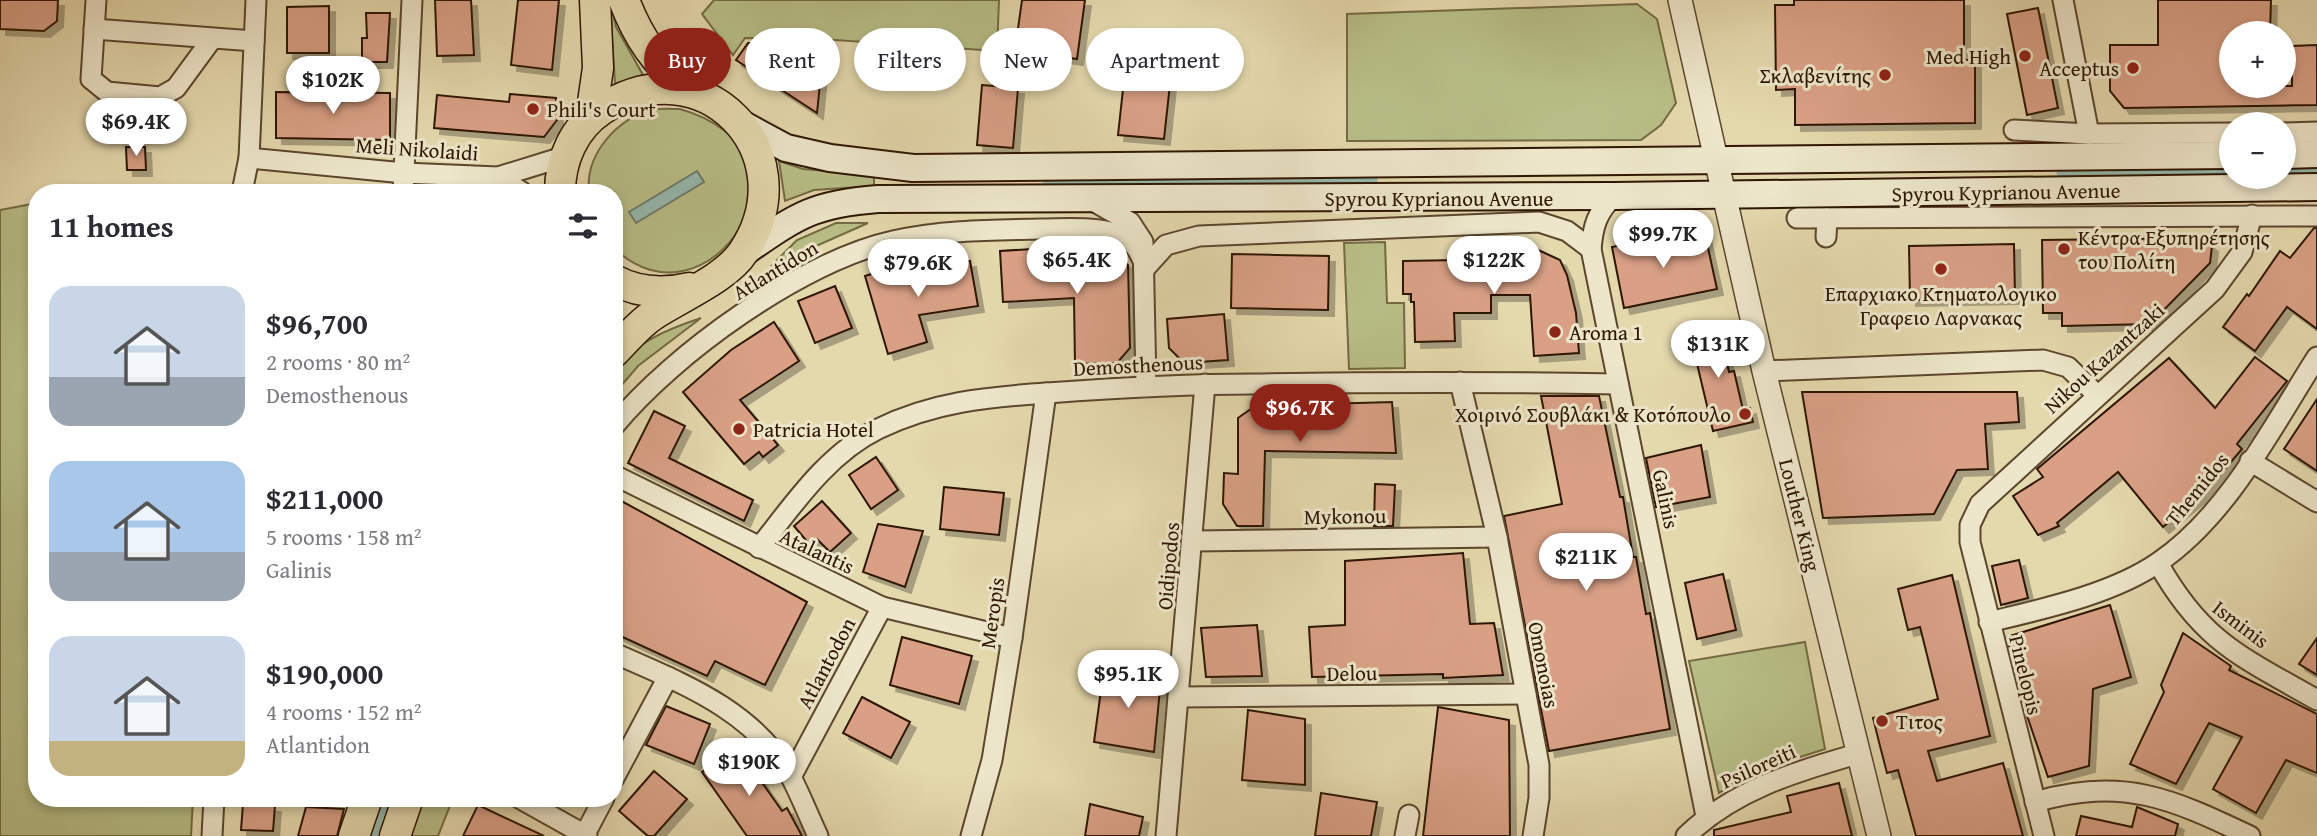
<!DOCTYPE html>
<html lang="en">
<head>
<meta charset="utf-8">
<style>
	body { margin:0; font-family:"Gentium Book Plus",serif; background:#f7f7f7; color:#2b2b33; height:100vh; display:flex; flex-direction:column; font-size:26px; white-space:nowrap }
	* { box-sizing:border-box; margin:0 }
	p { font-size:23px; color:#7c7c81 }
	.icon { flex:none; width:38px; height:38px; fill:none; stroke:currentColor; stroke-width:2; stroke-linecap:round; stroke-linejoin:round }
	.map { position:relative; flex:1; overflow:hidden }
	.panel { position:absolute; left:28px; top:184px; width:595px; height:623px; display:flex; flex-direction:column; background:#fff; border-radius:28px; box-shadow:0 4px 10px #0003 }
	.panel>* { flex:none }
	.hud { position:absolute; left:644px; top:28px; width:665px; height:63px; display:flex; gap:14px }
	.fabs { position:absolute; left:2219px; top:21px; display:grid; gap:14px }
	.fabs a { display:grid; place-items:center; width:77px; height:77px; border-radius:50%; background:#fff; box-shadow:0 4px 10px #0003; font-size:35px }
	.price { position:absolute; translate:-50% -60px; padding:0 16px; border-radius:24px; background:#fff; color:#222; font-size:23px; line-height:46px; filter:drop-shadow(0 2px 4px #0008) }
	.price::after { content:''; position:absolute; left:50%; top:42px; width:21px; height:16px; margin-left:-10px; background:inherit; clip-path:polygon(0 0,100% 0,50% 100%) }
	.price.active { background:#8f2418; color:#fff }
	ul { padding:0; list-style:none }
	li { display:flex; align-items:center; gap:21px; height:175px; padding:0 21px }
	li span { display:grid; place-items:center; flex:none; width:196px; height:140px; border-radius:21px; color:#555 }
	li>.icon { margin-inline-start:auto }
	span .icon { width:84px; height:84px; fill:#fffc; stroke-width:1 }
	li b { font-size:30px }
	h2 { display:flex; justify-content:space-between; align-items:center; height:84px; padding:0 21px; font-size:30px }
	.pill { padding:0 24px; border-radius:32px; background:#fff; box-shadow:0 4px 10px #0003; font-size:24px; line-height:63px }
	.pill.active { background:#8f2418; color:#fff }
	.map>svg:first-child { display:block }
	.green { fill:#b8be87; stroke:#736a44; stroke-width:2 }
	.water { fill:#95b9ae; stroke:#6c7869; stroke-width:2 }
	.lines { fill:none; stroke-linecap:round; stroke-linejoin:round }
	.river { stroke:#95b9ae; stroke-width:33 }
	.building { fill:#d9a086; stroke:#2e1602; stroke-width:2; filter:url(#shadow) }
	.minor-casing { stroke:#5c462d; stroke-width:23 }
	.tertiary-casing { stroke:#5c462d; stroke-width:26 }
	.secondary-casing { stroke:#2e1602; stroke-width:30 }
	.primary-casing { stroke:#2e1602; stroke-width:33 }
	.minor { stroke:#ede6ca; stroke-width:19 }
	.tertiary { stroke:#ede6ca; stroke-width:23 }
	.secondary { stroke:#ede6ca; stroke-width:26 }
	.primary { stroke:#e4d8ad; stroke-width:30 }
	.poi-dot { fill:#8f2418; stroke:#ede6ca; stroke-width:2.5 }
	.labels { text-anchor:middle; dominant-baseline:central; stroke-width:6; stroke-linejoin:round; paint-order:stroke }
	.poi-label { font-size:21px; fill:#2e1602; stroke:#ede6ca; text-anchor:start }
	.street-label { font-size:21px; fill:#2e1602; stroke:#ede6ca }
</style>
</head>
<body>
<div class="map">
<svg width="2317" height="836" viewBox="0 0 2317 836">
	<defs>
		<filter id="shadow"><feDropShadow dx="6" dy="6" stdDeviation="0" flood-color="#0004"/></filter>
	</defs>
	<rect width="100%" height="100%" fill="#e4d8ad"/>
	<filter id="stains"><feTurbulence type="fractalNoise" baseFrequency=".00286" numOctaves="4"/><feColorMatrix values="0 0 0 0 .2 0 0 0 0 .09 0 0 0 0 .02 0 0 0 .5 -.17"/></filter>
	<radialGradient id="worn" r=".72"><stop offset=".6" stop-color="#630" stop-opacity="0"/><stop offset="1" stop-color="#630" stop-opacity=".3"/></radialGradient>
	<g class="green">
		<path d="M610,0L616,27L643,75L615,84Z"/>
		<path d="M714,0H999L997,51L820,39L745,38L733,55L702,14Z"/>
		<path d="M1637,4L1657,19L1676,103L1661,125L1641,140L1347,141V14Z"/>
		<path d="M680,109C833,153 707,338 614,248V192H589C585,155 616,119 652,110C661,108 671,109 680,109Z"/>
		<path d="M779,161L803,169L874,175V186L814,190L785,201Z"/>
		<path d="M37,203V798H193L191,836H0V210Z"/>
		<path d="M836,223H868L771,266L797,240Z"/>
		<path d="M1385,242L1387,303H1404L1405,368L1349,369L1344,243Z"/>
		<path d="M701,318L638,366L614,394C614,387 613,377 616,372C633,342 671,328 701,318Z"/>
		<path d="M1805,642L1825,749L1747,774L1719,793L1689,661Z"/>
		<path d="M422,798H453L438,836H411Z"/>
	</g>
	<path class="water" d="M697,171L704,182L636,223L629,212Z"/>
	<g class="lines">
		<g class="river">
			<path d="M2284,169L2317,168"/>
			<path d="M2073,171L2231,169"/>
			<path d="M1059,186L1361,181"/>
			<path d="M375,836L388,798"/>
		</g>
	</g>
	<g class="building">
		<path d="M0,0H58L57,21L44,31L0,29Z"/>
		<path d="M435,0H471L474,55L437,56Z"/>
		<path d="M518,0H559L552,70L511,65Z"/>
		<path d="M1022,0H1085L1077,59L1015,50Z"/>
		<path d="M1794,0H1964V60H1975V123L1795,125V89L1776,90L1775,5H1794Z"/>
		<path d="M2158,0H2271L2270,33H2231V86H2292V46L2317,45V105L2124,108L2110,91V45H2158Z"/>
		<path d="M329,6V53H287V7Z"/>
		<path d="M2038,8L2058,108L2027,115L2007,14Z"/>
		<path d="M366,13H390L387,62H362V38H367Z"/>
		<path d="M748,43L824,44L817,113L736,60Z"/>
		<path d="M1125,71L1171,75L1164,139L1118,135Z"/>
		<path d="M982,85L1018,88L1013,148L977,145Z"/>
		<path d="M276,92L390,93V140L276,138Z"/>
		<path d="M510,94L556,98L557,120L544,137L434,128L437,95L509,102Z"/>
		<path d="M126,147H145L146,170H127Z"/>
		<path d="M2314,228H2317V329L2287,307L2255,351L2223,327L2247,294L2249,296L2280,251L2290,258Z"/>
		<path d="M1705,234L1717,289L1624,308L1612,247L1654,239L1655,245Z"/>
		<path d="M2202,238L2212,246L2210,263L2150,324L2062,326V313H2043L2042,240Z"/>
		<path d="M2014,244L2015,298L1910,300L1909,246Z"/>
		<path d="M1048,248L1049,255L1113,253L1128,265L1130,348L1117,363L1075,364L1074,298L1003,302L1000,251Z"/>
		<path d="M1534,248L1560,260L1567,275L1576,313L1579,353L1534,356L1530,295H1491V313H1454L1455,341L1415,342L1414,302H1411V294H1403V261L1459,260V255L1520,254V251Z"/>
		<path d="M1232,254L1329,256L1328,310L1231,308Z"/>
		<path d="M970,261L978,306L919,315L927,342L888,354L865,276L904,264L906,271Z"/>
		<path d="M835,286L852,328L815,343L798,301Z"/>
		<path d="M1224,314L1228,360L1184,363L1169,348L1167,319Z"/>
		<path d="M774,322L799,361L740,400L778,445L763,457L759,452L744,464L683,392L731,350Z"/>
		<path d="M1710,326L1721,332L1729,372L1734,371L1743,410L1750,408L1753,422L1713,431L1689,330Z"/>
		<path d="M2255,357L2287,381L2237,444L2242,449L2207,490L2163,527L2118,472L2057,523L2059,526L2038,535L2013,496L2043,477L2037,469L2169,358L2215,408Z"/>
		<path d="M1802,392H2017L2019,422L1985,424L1988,469L1957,470L1934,514L1823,518Z"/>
		<path d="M1541,396H1599L1620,497H1623L1633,557H1636L1646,614L1650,613L1670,729L1549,751L1504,516L1562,504Z"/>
		<path d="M2317,399V471L2284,449Z"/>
		<path d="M1392,402L1396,453L1265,451L1263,526H1237L1223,504L1224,473L1238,474V418L1255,406Z"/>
		<path d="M654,411L685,426L669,458L753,500L744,521L628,463Z"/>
		<path d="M1701,445L1710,497L1656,507L1646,458Z"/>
		<path d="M876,457L898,490L871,509L849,475Z"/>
		<path d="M1375,484L1395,485L1393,526H1374Z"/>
		<path d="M944,487L1004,493L999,535L940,529Z"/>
		<path d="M614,497L807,602L765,685L715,661L707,676L614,633Z"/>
		<path d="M822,501L851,533L830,552L817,539L810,545L794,526Z"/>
		<path d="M878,524L923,531L905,587L863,572Z"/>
		<path d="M1463,553L1470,624L1494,623L1503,675L1443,678V674L1312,677L1309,627L1345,625V561Z"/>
		<path d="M2019,560L2028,598L2001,605L1992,566Z"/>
		<path d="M1723,574L1736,630L1697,639L1685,583Z"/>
		<path d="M1952,575L1990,736L1928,751L1937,781L2003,763L2023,836H1916L1898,770L1887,773L1880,746L1873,718L1938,699L1920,627L1908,630L1898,589Z"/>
		<path d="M2110,605L2131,677L2093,689L2089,766L2048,777L2024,707L2007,637Z"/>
		<path d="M1257,625L1262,676L1206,677L1201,628Z"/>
		<path d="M2183,633L2231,666L2229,670L2317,714V773L2286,760L2256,813L2213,789L2242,737L2209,723L2176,784L2130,764L2164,692L2161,685Z"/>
		<path d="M902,637L972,656L959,704L890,685Z"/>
		<path d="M2317,638V675L2299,664Z"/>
		<path d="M1104,668L1161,678L1154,752L1094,742Z"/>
		<path d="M862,697L910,722L891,758L843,733Z"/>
		<path d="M666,706L710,724L694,764L646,745Z"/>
		<path d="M1438,707L1509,720L1510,836H1423Z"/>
		<path d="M1248,710L1305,719V785L1242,780Z"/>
		<path d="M737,747L782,811L787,808L802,836H747L702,772Z"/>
		<path d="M654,771L687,799L654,836H648L619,811Z"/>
		<path d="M1839,783L1852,836H1714V830L1791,812L1787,796Z"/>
		<path d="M1321,793L1377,802L1371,836H1315Z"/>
		<path d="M243,804L275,806L273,831L241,830Z"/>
		<path d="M1090,804L1143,817L1139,836H1085Z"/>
		<path d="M478,805L544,836H463Z"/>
		<path d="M306,807L344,809L337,836H298Z"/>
		<path d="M2137,807L2178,824L2175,836H2076L2081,816L2132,827Z"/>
	</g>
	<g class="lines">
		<g class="minor-casing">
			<g id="minor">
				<path d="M96,0L91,79L107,92L160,97L176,88L212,39"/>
				<path d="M2063,0L2089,134"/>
				<path d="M94,29L254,41"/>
				<path d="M2014,130L2089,134L2231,133"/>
				<path d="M2284,133L2317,132"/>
				<path d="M249,158L404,173L498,177L566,156"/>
				<path d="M498,177L522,192"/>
				<path d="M242,192L249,158L256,0"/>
				<path d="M403,192L412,0"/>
				<path d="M1614,196C1597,212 1593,226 1591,249L1706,816"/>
				<path d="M1093,201L1130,222L1143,242L1146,384"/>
				<path d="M1797,218L2317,216"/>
				<path d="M1826,237L1827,218"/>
				<path d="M1146,267L1166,245L1199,236L1539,222L1567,231L1591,249"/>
				<path d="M1764,371L2043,360L2068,367L2096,394"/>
				<path d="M1460,382L1497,537L1539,765V798L1533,836"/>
				<path d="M614,426C673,354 802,261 893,241C941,230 992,230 1041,229C1067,229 1113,224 1133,244C1139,250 1142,259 1146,267"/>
				<path d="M2250,461L2317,502"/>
				<path d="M614,475L882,607L1012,638"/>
				<path d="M1194,541L1497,537"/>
				<path d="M759,548C793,505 827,454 878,429C933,402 987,397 1047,393C1116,388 1184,384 1253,384C1375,382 1497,382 1618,384"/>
				<path d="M2158,563C2202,642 2242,657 2317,700"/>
				<path d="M1989,622C2043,609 2113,594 2159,562C2229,514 2272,427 2317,357"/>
				<path d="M614,653C681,683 753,709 791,777C801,796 809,817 818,836"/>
				<path d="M1178,697L1526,694"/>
				<path d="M791,777L882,607"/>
				<path d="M614,778L668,677"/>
				<path d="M519,798L587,836"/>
				<path d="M2035,802C2123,776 2172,799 2250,836"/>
				<path d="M585,834L604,798"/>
				<path d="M212,836L214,798"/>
				<path d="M971,836L992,760L1012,638L1046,393"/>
				<path d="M1166,836L1205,384"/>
				<path d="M1405,836L1409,815"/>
				<path d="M1686,836C1734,790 1794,772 1857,754"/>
				<path d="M2044,836L1970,542V525L1980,504L2215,289L2242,252L2252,215"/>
			</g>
		</g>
		<g class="tertiary-casing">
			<path id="tertiary" d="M1680,0L1764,371L1879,836"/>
		</g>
		<g class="secondary-casing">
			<g id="secondary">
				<path d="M740,123L786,148L830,158L913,168L2231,155"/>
				<path d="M2284,155L2317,154"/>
				<path d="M743,253C797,216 812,204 878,199L1614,196L2317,187"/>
			</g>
		</g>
		<g class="primary-casing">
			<g id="primary">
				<path d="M624,0C639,40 656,61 686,90"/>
				<path d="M591,116L598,68L595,0"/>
				<path d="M560,192C560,160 574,128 601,110C700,42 809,151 744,251C727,278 680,297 653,315C639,324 626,340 614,352"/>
				<path d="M614,280C638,293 663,294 689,288"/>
				<path d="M354,836L367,798"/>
				<path d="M395,836L408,798"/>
			</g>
		</g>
		<use href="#minor" class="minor"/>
		<use href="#tertiary" class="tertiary"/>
		<use href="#secondary" class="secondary"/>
		<use href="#primary" class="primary"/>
	</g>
	<g class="poi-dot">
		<circle cx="2025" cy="56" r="7"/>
		<circle cx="2133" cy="68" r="7"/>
		<circle cx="1885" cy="75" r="7"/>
		<circle cx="533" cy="109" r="7"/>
		<circle cx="2064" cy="249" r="7"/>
		<circle cx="1941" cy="269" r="7"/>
		<circle cx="1555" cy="332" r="7"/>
		<circle cx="1745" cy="414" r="7"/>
		<circle cx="739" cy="429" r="7"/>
		<circle cx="1882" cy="721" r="7"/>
	</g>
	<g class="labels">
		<g class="poi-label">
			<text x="2011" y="56" text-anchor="end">Med High</text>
			<text x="2119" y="68" text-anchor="end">Acceptus</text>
			<text x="1871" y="75" text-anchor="end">Σκλαβενίτης</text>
			<text x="547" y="109">Phili's Court</text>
			<text x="2078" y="237">Κέντρα Εξυπηρέτησης<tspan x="2078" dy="24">του Πολίτη</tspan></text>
			<text x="1941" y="293" text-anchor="middle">Επαρχιακο Κτηματολογικο<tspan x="1941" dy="24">Γραφειο Λαρνακας</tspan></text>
			<text x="1569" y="332">Aroma 1</text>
			<text x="1731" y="414" text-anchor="end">Χοιρινό Σουβλάκι &amp; Κοτόπουλο</text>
			<text x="753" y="429">Patricia Hotel</text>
			<text x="1896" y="721">Τιτος</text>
		</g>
		<g class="street-label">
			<text transform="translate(417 149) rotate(4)">Meli Nikolaidi</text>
			<text transform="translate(2006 192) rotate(-1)">Spyrou Kyprianou Avenue</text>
			<text x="1439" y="198">Spyrou Kyprianou Avenue</text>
			<text transform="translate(775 270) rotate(-31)">Atlantidon</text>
			<text transform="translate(2104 358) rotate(-42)">Nikou Kazantzaki</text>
			<text transform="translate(1138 365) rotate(-3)">Demosthenous</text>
			<text transform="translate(2197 489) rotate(-51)">Themidos</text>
			<text transform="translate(1666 499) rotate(78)">Galinis</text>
			<text transform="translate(1800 515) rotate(76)">Louther King</text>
			<text transform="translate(1345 516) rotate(-1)">Mykonou</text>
			<text transform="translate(817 551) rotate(25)">Atalantis</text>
			<text transform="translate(1168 566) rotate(-85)">Oidipodos</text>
			<text transform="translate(992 613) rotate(-82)">Meropis</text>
			<text transform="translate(2241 624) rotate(37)">Isminis</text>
			<text transform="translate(826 663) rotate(-62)">Atlantodon</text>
			<text transform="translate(1544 665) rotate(79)">Omonoias</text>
			<text transform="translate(1352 673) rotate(-1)">Delou</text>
			<text transform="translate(2026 675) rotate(76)">Pinelopis</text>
			<text transform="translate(1758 766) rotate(-24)">Psiloreiti</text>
		</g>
	</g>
	<rect width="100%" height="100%" filter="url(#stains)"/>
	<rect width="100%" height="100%" fill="url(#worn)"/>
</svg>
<div class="fabs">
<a>+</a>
<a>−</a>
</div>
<b class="price" style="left:333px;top:116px">$102K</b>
<b class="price" style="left:136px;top:158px">$69.4K</b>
<b class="price" style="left:1663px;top:270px">$99.7K</b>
<b class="price" style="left:1077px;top:296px">$65.4K</b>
<b class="price" style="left:1494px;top:296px">$122K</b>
<b class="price" style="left:918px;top:299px">$79.6K</b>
<b class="price" style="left:1718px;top:380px">$131K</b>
<b class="price active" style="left:1300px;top:444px">$96.7K</b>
<b class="price" style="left:1586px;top:593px">$211K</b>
<b class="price" style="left:1128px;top:710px">$95.1K</b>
<b class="price" style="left:749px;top:798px">$190K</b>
<div class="hud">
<a class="pill active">Buy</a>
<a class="pill">Rent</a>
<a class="pill">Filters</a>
<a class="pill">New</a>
<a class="pill">Apartment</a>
</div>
<section class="panel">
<h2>11 homes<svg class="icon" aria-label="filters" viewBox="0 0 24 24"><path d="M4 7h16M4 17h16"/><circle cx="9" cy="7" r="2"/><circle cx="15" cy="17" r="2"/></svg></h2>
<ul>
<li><span style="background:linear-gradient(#c9d6e8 65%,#9aa5b1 0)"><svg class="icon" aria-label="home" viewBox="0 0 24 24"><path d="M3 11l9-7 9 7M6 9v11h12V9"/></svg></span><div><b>$96,700</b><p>2 rooms · 80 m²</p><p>Demosthenous</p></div></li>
<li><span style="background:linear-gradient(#a9c7e8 65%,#9aa5b1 0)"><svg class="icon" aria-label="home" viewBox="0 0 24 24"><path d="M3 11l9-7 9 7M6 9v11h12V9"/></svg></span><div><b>$211,000</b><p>5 rooms · 158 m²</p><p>Galinis</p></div></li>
<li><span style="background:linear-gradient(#c9d6e8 75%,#c2b280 0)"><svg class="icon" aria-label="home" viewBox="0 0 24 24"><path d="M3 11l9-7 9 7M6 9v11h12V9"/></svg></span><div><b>$190,000</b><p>4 rooms · 152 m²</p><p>Atlantidon</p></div></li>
</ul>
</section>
</div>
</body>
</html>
